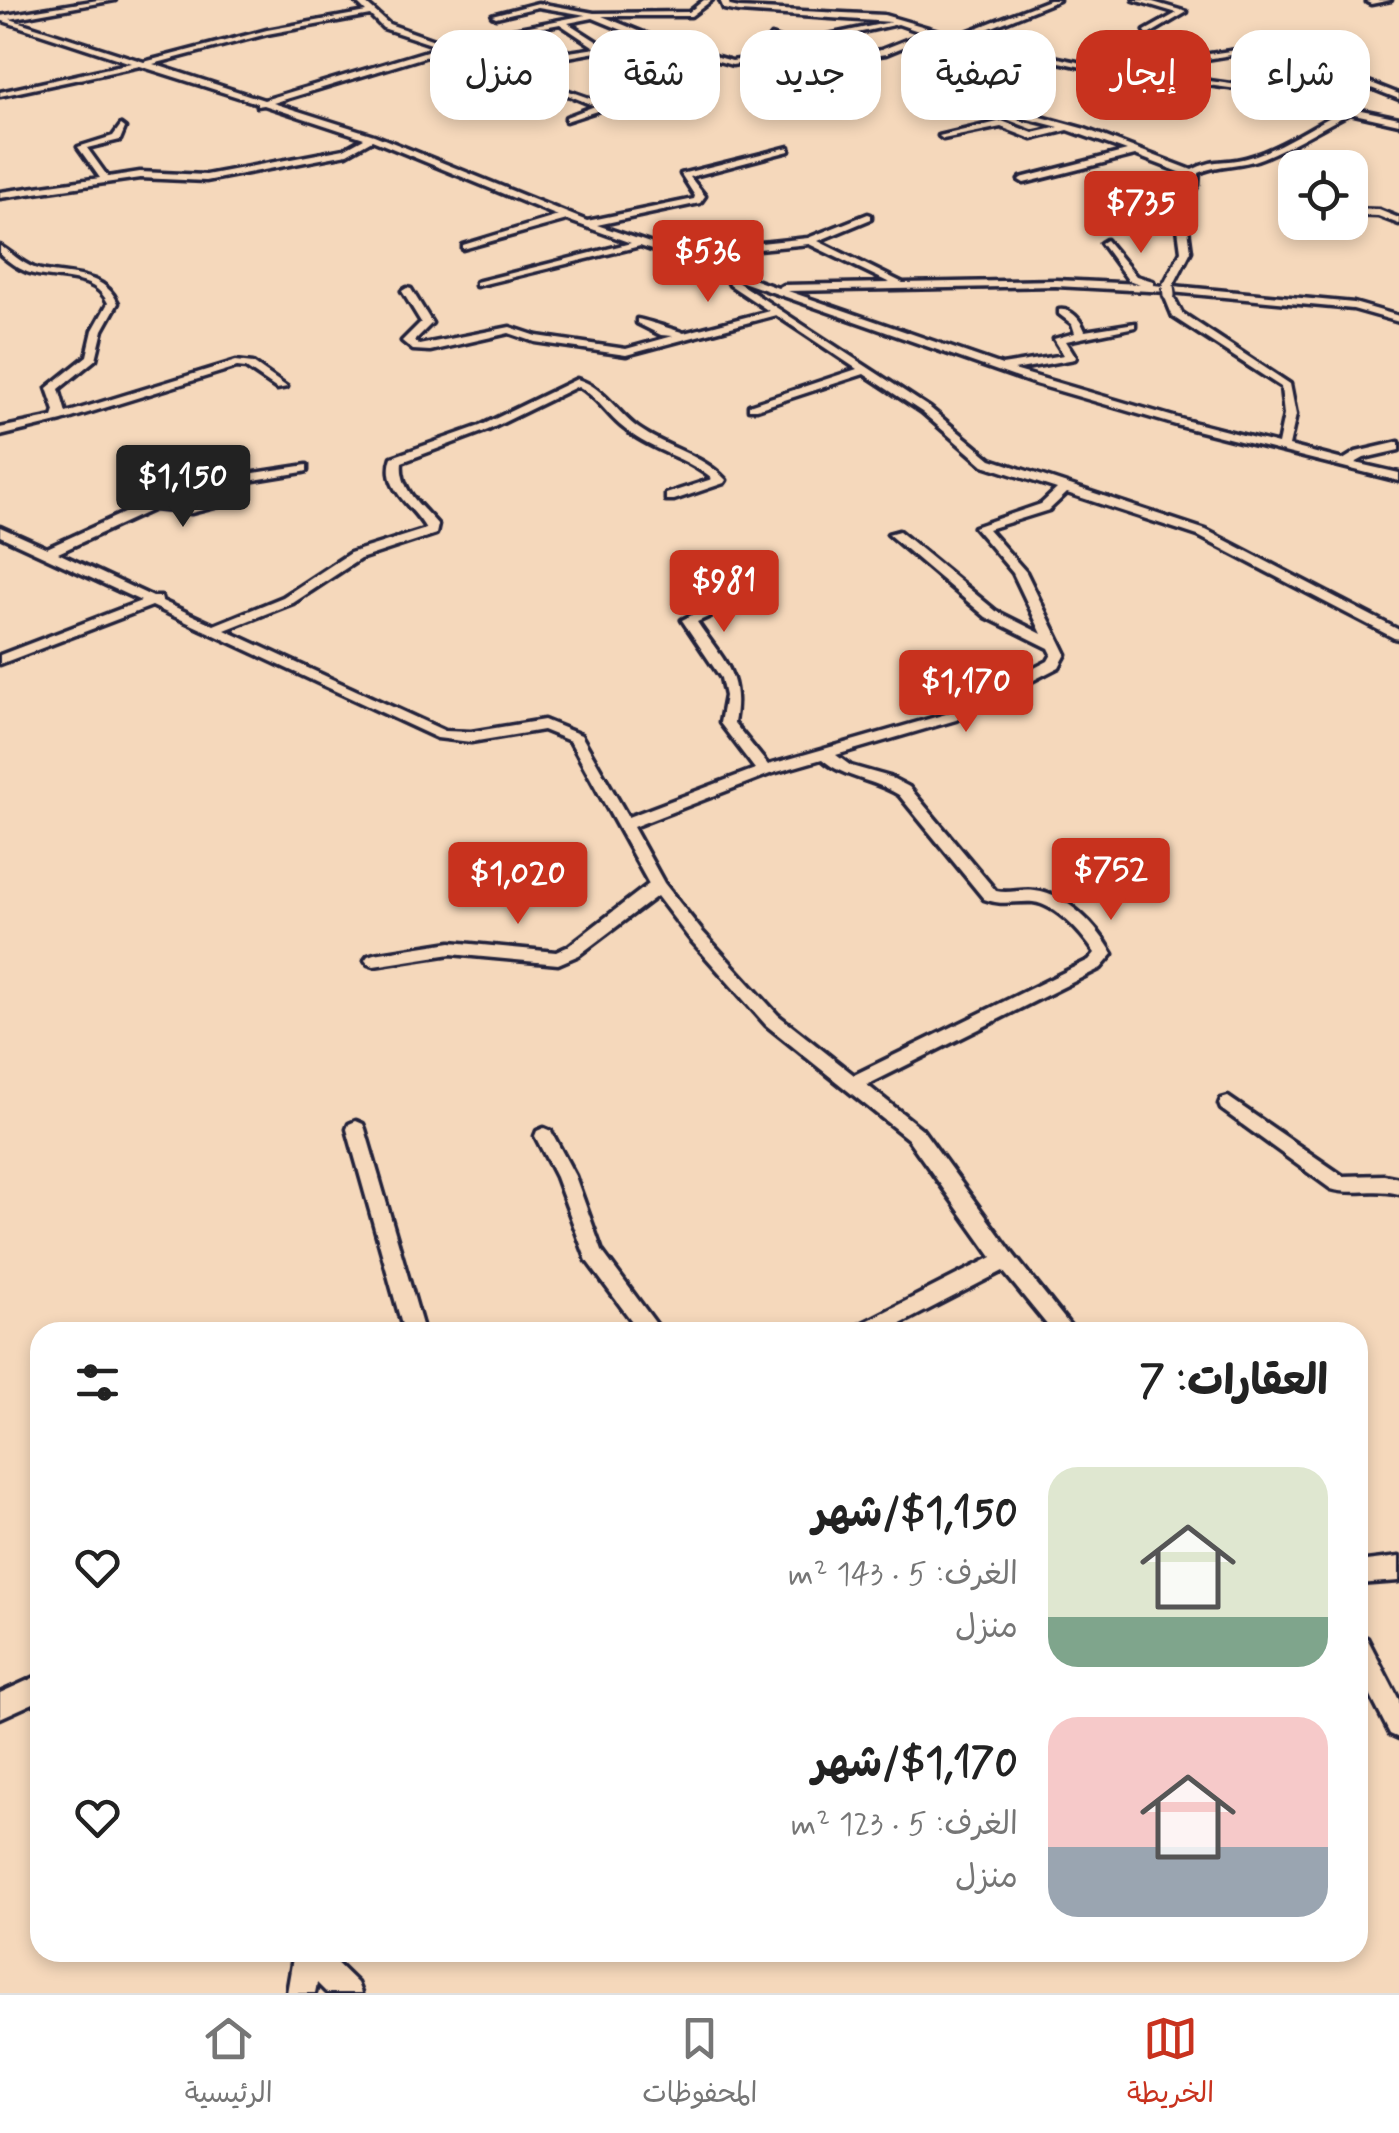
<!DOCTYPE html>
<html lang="ar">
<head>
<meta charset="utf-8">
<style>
	body { margin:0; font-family:Mynerve,"Playpen Sans Arabic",sans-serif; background:#f2f2f2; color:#222; direction:rtl; height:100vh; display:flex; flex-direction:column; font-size:38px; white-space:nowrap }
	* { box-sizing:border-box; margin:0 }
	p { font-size:32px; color:#767676 }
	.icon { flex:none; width:55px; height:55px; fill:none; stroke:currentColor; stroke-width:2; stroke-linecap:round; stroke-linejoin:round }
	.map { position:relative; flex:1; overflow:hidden; direction:ltr }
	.side { position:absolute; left:30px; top:1322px; width:1338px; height:640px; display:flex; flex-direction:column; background:#fff; border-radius:30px; box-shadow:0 5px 15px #0003; direction:rtl }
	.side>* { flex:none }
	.hud { position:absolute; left:30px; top:30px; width:1340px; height:90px; direction:rtl; display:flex; gap:20px }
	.fabs { position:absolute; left:1278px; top:150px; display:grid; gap:20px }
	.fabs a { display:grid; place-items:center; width:90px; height:90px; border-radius:20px; background:#fff; box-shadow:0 5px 15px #0003; font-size:50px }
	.price { position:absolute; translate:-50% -85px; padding:0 22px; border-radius:10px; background:#c8321e; color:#fff; font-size:32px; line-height:65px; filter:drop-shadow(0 2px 5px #0008) }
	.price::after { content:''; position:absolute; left:50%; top:60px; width:30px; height:22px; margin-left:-15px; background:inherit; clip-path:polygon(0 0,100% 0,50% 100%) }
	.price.active { background:#222; color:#fff }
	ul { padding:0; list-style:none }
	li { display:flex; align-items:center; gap:30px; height:250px; padding:0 40px }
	li span { display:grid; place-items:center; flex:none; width:280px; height:200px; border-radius:30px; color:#555 }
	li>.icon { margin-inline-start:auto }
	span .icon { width:120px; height:120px; fill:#fffc; stroke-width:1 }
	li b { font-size:42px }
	h2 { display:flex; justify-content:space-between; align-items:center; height:120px; padding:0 40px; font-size:42px }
	.pill { padding:0 35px; border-radius:30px; background:#fff; box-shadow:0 5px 15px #0003; font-size:35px; line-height:90px }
	.pill.active { background:#c8321e; color:#fff }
	.menu { display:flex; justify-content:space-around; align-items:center; height:140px; border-top:2px solid #e0e0e0; background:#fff; font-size:28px; color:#767676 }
	.menu a { display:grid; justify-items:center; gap:5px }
	.menu .active { color:#c8321e }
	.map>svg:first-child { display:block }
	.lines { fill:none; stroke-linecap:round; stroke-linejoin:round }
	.street-casing { stroke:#22223b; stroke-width:7 }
	.street { fill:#f5d8bb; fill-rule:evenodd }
	.street-bridge-casing { stroke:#22223b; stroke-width:16; stroke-linecap:butt }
	.street-bridge { stroke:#f5d8bb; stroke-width:11 }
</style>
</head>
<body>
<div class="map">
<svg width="1399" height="1993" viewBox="0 0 1399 1993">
	<rect width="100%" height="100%" fill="#f5d8bb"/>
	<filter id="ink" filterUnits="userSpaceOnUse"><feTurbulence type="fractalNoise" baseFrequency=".01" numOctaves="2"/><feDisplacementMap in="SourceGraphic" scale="20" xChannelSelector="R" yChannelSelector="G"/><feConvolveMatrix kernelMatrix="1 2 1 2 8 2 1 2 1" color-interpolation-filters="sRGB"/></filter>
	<g filter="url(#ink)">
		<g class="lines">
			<g class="street-casing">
				<g id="street">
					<path d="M98,0H115L10,19L144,62L267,30L366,12L354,0H362L389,24L448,45L483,35L586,15L538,7L496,17L492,15L538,3L594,13L689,12L704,0H712L691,16H602L666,42L732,61L795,51L768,40L771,36L790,43L891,22L739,12L724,9L720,0H728L730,6L739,8L884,15L956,36L1049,0H1059L965,38L1096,66L1158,74L1189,57L1237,50V54L1194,61L1167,75L1252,87L1399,118V124L1350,113C1321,128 1292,146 1262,158C1241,167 1220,163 1199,173L1198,185L1185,206L1191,251L1173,286L1354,303L1399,316V322L1353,309L1171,292L1182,313L1290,384L1296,415L1289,446L1343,460L1356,452L1399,442V450L1364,458L1355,463L1399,473V481L1176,425L1032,383L640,246L476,286V282L631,243L567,220L463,249V245L558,216L372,140L347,154L206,181L140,178L0,198V192L100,178L78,147L113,136L121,125L125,128L120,140L87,148L108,177L140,172L206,175L344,149L364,138L264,105L257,106V103L140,66L0,96V92L131,63L0,20V16ZM370,15L383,28L440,47L264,100L153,64L267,34ZM593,18L644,39L604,46L568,23ZM560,24L596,48L569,52L523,31ZM898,24L924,33L881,50L827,59L798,46ZM514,33L568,57L652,42L732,65L802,54L826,63L886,54L932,35L1096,70L1252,91L1341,111C1311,127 1279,149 1246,158C1224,164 1215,158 1192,170L1085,129L1023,112L1020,117L1059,127L1033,133L1002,121L939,136L943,139L1001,127L1032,139L1068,130L1127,151L1021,178L1019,180L1024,183L1135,155L1190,176L1188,185L1175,206L1181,251L1163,286L1153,285V281L1136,276L1106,240L1101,243L1128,280L1140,284L1056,280L903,283L818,241L871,219V215L868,214L808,238L676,252L597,225L700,203L705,196L690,177L789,151V147L681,174L695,196L694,199L587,221L374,135L273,103L431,55L451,78L467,84L568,95L595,106L566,117V121L606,108V104L569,91L471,80L457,74L438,53ZM809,244L890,283L783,285L778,288L688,256ZM1056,286L1168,292L1164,295L1173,317L1281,387L1284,415L1278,444L1184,420L1014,370L1075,359L1076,357L1066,341L1135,327V323L1085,331C1081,320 1071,308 1059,310V314L1072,324L1075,333L1054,339L1064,355L1002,365L788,291Z"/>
					<path d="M1134,0H1146L1187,12L1148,35L1145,31L1177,13Z"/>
					<path d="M1370,0H1391L1371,4L1367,2Z"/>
					<path d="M1283,48L1399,94V99L1280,52Z"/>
					<path d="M1350,209L1379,210L1399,218V224L1378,216L1350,215Z"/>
					<path d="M0,246C11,252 21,263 34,268C64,278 102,268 118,303L103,330L96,359L59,389L66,413L236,361L253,363L287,387L277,389L246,368L237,367L62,421L0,436V428L53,417L55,411L47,388L87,356L93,330L108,303C94,272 54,282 27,272C17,268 8,261 0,254Z"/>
					<path d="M734,280L930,408L991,459L1206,530L1399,630V639L1394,638L1198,536L1067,493L1049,510L988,529L1026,572L1066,654L1059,667L956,720L836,755L851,766L890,777L909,787L996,891C1009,894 1021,889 1035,891C1068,895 1097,926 1113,954L1101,968L867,1085L922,1129L1013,1254L1075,1332H1053L1003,1271L885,1332H856L859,1325L992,1257L908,1139L766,1025L689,938L657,896L579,955L558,964L451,954L374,966L368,964L365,960L368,956L374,954L451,942L556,952L567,947L649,884L570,741L543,730L471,742L437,738L152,606L0,664V655L141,601L0,536V527L47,548L148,502L191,505L223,497L215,486L222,478L307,465V471L303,472L230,484L227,486L236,499L234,502L191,513L154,509L58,553L153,597H161L162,601L214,625L283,597L350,553L426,529C413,505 381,489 392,457L480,426L577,379C604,387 616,412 638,428C666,448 702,454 726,480L724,483L674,500H666V494L712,479C686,457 652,451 626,430C608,417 598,397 578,386L488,430L402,462C399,490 422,506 438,525L436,534L360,559L293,603L225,630L445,731L471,732L544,720L581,735L628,817L755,769L720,723L725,696L721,678L682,620L724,599L728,592L685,570V564H695L742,591L734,605L697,622C723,661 743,673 734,723L768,765L946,714L1048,661L1052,654L1049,648L986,617L888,534L899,531L996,611L1042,634L1013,573L974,527L1041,504L1057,489L983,465L922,412L864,374L757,409H749V405L857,369L776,315L626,355L535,342L509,333L430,351L413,350L402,341L421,322L402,291L407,288L411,289L432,323L414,341L419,345L510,327L537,336L626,349L673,336L661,335L637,323V319C641,319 682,332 684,333L769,311L730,285L729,283ZM822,759C845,779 874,779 899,795L984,899C1002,906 1015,901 1033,902C1057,905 1082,934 1095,953L1089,960L854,1075L778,1015L701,930L664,883L633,827L770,774Z"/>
					<path d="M1228,1097L1343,1176L1384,1175L1399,1178V1194C1376,1187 1354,1196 1331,1189L1221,1109L1219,1104L1221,1099Z"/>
					<path d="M356,1121L363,1124L365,1129L424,1332H404L347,1129L349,1124Z"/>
					<path d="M544,1128L551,1131L575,1176L602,1251L662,1332H640L587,1261L556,1177L535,1136L537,1131Z"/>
					<path d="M1399,1557V1581L1358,1584V1562Z"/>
					<path d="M1358,1635L1367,1638L1399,1700V1738L1390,1734L1358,1671Z"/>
					<path d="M40,1675V1700L0,1718V1693Z"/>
					<path d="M294,1952H325L357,1983L361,1993H327L317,1983L315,1993H287Z"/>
				</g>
			</g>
			<use href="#street" class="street"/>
			<g class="street-bridge-casing">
				<path id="street-bridge" d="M1168,286L1169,295"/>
			</g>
			<use href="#street-bridge" class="street-bridge"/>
		</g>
	</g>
</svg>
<div class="fabs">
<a><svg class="icon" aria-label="locate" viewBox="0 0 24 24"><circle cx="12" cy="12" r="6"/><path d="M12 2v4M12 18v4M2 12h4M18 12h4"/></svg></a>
</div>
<b class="price" style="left:1141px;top:256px">$735</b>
<b class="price" style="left:708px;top:305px">$536</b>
<b class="price active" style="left:183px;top:530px">$1,150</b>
<b class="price" style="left:724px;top:635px">$981</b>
<b class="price" style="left:966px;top:735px">$1,170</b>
<b class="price" style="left:1111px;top:923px">$752</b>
<b class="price" style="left:518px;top:927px">$1,020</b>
<div class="hud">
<a class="pill">شراء</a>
<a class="pill active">إيجار</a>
<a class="pill">تصفية</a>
<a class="pill">جديد</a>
<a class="pill">شقة</a>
<a class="pill">منزل</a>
</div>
<section class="side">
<h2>العقارات: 7<svg class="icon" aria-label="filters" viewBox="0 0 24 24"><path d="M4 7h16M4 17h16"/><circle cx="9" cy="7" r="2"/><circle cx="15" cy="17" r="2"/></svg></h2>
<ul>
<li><span style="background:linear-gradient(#dfe7d0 75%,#7fa58c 0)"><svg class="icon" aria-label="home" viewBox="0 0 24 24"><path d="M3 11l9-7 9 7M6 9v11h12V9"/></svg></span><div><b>$1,150/شهر</b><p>الغرف: 5 · 143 m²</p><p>منزل</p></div><svg class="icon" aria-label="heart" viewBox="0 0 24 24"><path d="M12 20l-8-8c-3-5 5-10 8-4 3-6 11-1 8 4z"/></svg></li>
<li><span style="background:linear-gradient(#f6c9c9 65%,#9aa5b1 0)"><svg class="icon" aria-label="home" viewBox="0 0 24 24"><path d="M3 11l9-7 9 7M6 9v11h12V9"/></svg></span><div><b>$1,170/شهر</b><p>الغرف: 5 · 123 m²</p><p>منزل</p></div><svg class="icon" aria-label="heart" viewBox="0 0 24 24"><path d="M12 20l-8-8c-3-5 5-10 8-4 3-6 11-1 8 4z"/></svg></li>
</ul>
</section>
</div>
<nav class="menu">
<a class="active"><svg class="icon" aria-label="map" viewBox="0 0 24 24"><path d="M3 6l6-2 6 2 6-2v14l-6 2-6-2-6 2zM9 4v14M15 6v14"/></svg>الخريطة</a>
<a><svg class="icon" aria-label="saved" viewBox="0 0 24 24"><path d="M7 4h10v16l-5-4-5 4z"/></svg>المحفوظات</a>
<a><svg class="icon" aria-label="home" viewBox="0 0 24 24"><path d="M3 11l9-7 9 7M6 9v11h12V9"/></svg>الرئيسية</a>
</nav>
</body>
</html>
